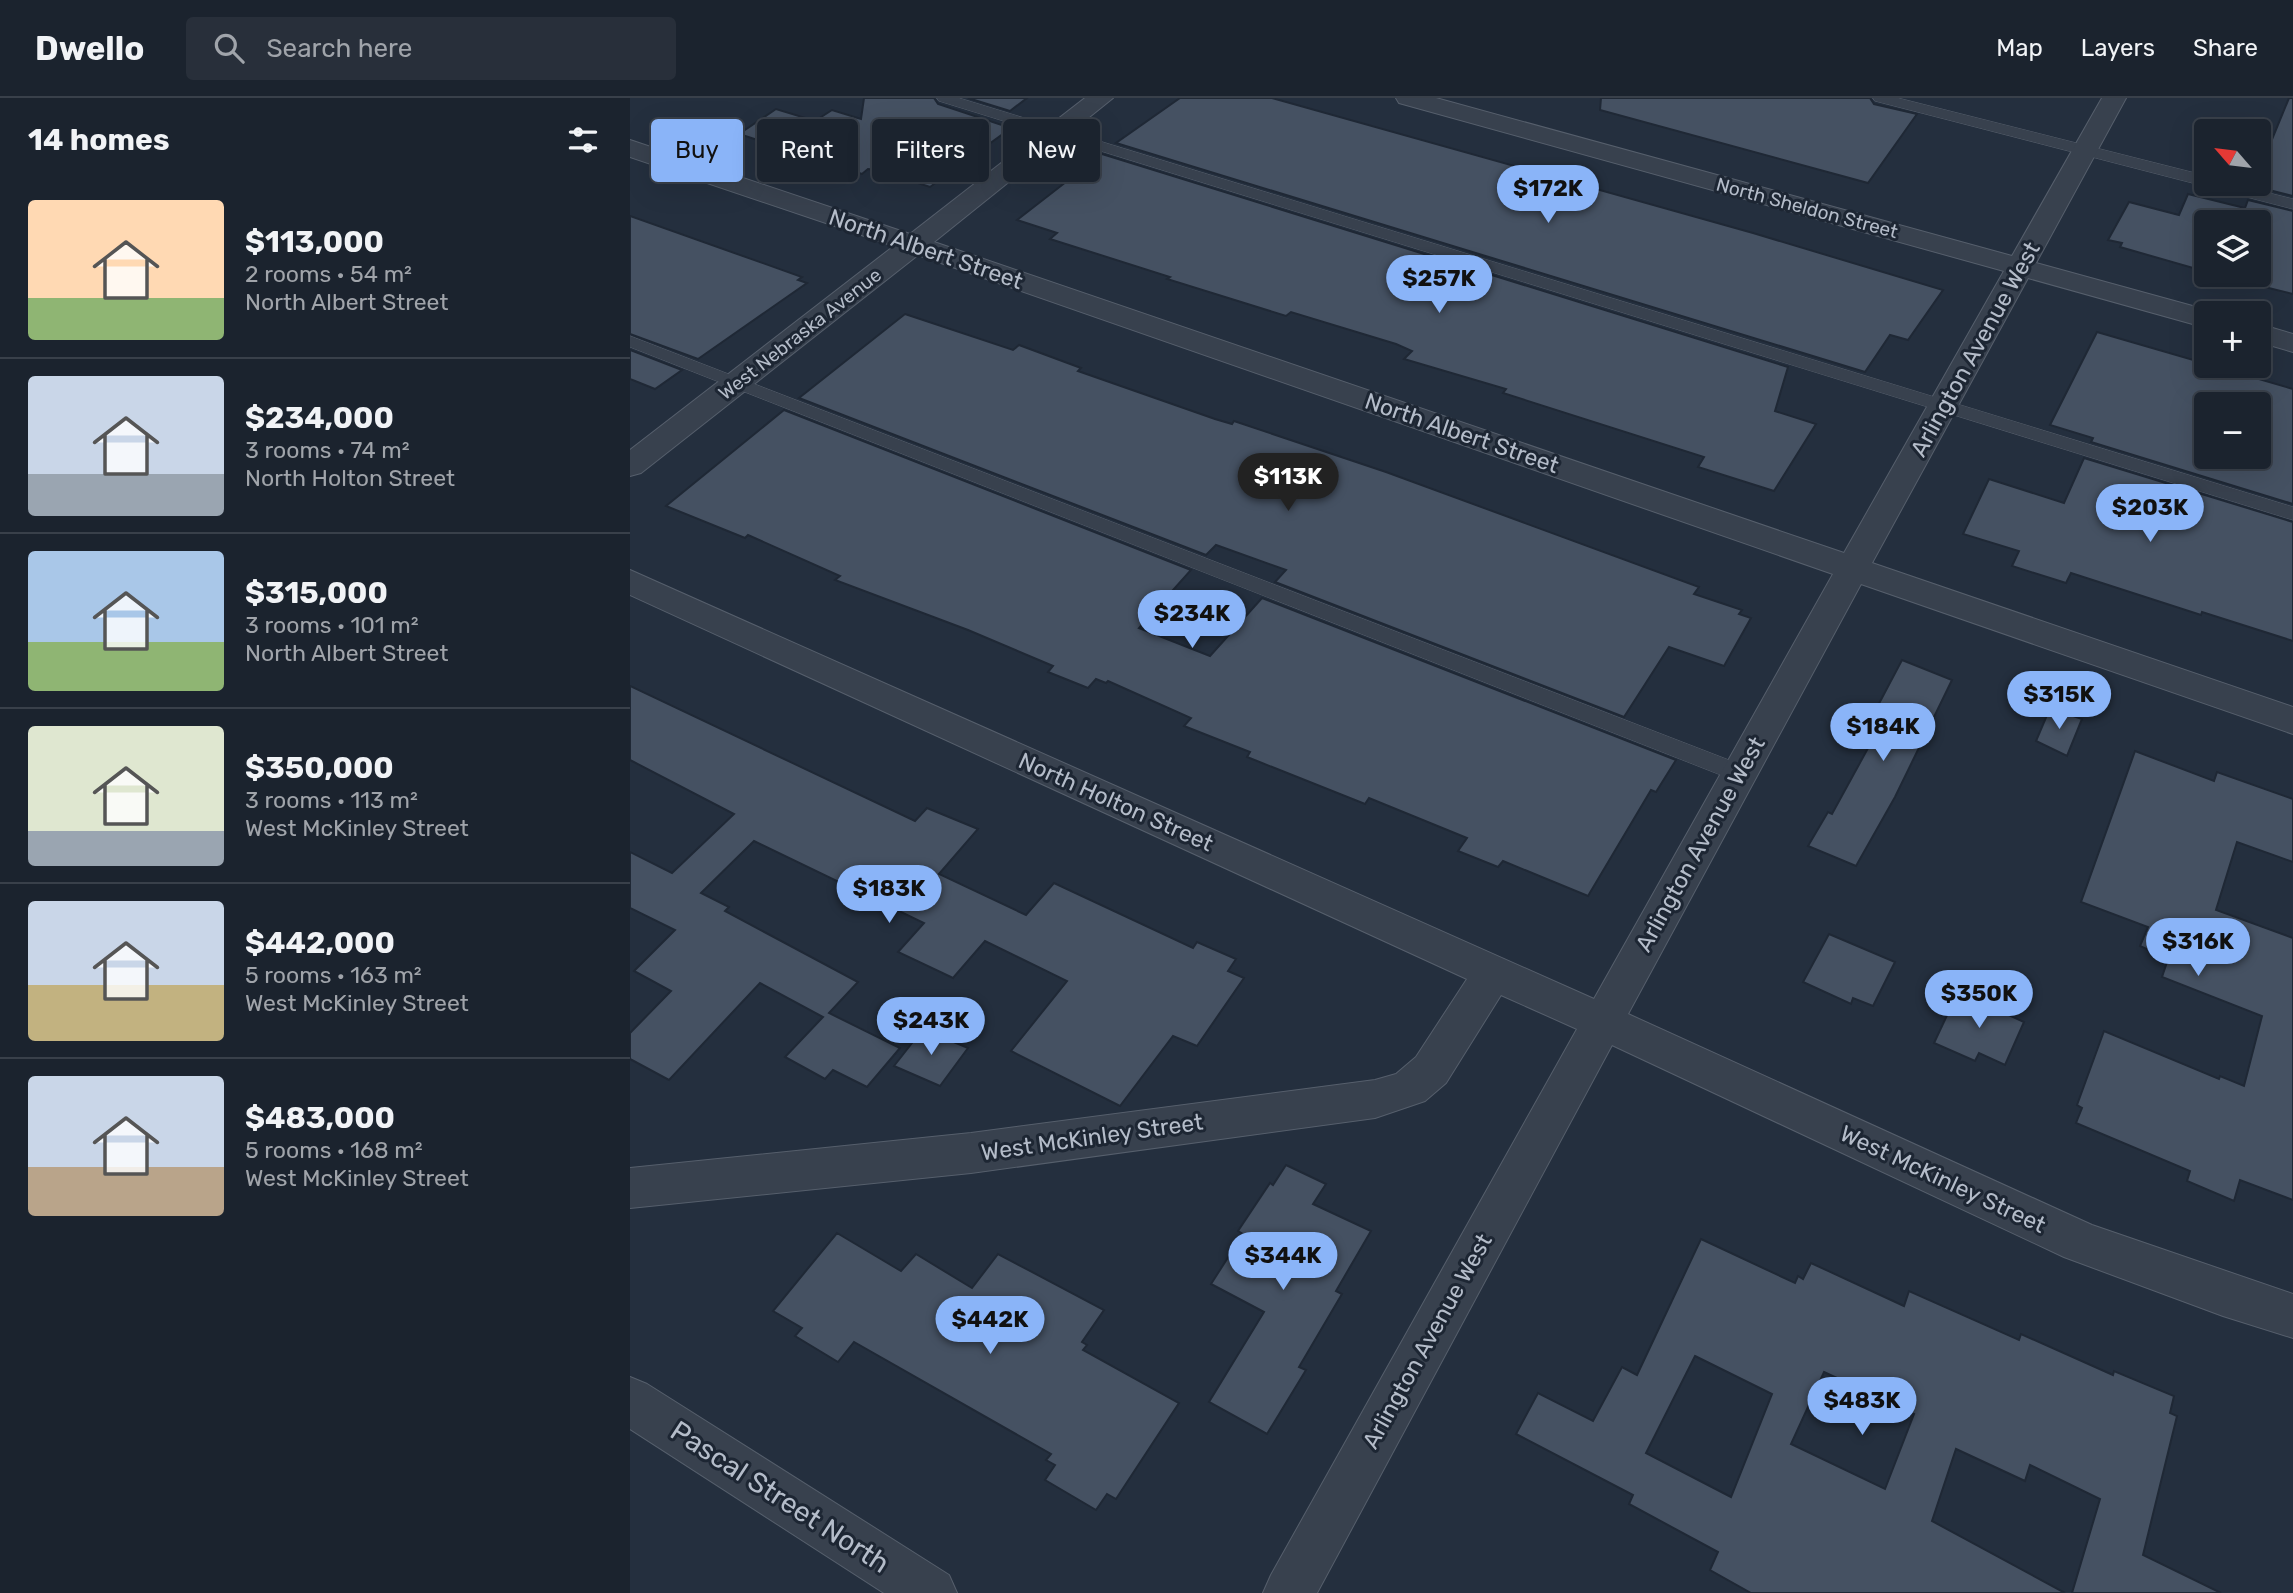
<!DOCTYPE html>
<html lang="en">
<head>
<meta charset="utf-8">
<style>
	body { margin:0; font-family:Rubik,sans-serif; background:#282f3a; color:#f1f3f6; height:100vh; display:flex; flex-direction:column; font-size:26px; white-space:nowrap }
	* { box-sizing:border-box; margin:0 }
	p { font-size:23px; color:#a0a4aa }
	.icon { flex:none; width:38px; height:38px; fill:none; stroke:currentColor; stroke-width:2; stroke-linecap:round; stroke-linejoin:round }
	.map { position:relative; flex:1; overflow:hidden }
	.drawer { display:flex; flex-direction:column; background:#1b232e; width:630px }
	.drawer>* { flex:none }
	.top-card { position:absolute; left:21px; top:21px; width:665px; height:63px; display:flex; gap:14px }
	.needle { width:46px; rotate:298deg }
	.fabs { position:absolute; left:1564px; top:21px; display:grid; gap:14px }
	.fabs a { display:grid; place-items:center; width:77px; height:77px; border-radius:7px; background:#1b232e; box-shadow:0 7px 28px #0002,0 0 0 2px #39404a; font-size:35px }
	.price { position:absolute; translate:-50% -60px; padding:0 16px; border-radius:24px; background:#8ab4f8; color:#111; font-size:23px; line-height:46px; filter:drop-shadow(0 2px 4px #0008) }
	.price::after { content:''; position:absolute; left:50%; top:42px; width:21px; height:16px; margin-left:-10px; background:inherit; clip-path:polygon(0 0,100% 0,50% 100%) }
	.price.selected { background:#222; color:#fff }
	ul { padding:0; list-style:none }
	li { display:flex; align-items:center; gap:21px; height:175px; padding:0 28px }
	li+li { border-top:2px solid #39404a }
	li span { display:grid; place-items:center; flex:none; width:196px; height:140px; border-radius:7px; color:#555 }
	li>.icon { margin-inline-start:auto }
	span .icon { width:84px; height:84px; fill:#fffc; stroke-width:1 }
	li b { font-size:30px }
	h2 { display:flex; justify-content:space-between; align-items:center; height:84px; padding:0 28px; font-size:30px }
	.chip { padding:0 24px; border-radius:7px; background:#1b232e; box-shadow:0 7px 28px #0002,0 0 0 2px #39404a; font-size:24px; line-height:63px }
	.chip.selected { background:#8ab4f8; color:#111 }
	header { display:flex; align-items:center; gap:42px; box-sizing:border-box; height:98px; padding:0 35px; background:#1b232e; border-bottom:2px solid #39404a }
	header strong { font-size:33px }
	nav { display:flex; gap:38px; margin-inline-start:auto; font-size:24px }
	.search { width:490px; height:63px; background:#282f3a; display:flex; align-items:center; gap:18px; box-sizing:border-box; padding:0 24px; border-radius:7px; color:#a0a4aa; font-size:26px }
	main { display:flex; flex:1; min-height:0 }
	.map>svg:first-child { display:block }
	.building { fill:#455162; stroke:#1f2835; stroke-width:2; fill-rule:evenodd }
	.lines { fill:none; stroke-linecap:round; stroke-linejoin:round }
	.lane-casing { stroke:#565f6c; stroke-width:1 }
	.street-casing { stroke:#565f6c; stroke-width:2 }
	.lane { fill:#38414e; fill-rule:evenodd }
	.street { fill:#38414e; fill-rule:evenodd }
	.labels { text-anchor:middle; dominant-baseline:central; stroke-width:6; stroke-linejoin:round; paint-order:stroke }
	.far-street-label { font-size:19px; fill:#b4bcc9; stroke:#1d2633 }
	.street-label { font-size:23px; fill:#b4bcc9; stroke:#1d2633 }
	.near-street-label { font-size:28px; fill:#b4bcc9; stroke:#1d2633 }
</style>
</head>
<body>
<header>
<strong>Dwello</strong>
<div class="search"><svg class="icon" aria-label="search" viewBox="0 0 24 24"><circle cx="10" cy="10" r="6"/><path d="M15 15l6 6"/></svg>Search here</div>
<nav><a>Map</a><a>Layers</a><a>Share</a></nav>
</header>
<main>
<section class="drawer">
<h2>14 homes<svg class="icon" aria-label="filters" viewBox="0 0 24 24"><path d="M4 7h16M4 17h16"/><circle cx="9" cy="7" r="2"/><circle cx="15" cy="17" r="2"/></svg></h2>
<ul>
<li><span style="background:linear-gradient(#ffd9b3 70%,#8fb573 0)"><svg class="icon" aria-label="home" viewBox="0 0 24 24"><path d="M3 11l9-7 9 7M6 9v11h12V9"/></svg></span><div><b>$113,000</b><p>2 rooms · 54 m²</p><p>North Albert Street</p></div></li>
<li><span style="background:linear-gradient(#c9d6e8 70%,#9aa5b1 0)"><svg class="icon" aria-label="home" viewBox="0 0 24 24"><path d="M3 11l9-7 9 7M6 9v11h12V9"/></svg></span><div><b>$234,000</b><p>3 rooms · 74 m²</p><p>North Holton Street</p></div></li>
<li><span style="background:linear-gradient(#a9c7e8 65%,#8fb573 0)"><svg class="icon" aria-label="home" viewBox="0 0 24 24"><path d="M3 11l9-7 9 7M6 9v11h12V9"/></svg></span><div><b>$315,000</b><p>3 rooms · 101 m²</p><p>North Albert Street</p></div></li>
<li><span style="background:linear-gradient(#dfe7d0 75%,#9aa5b1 0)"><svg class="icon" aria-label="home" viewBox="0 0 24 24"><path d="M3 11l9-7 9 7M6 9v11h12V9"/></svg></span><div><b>$350,000</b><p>3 rooms · 113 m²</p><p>West McKinley Street</p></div></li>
<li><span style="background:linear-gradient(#c9d6e8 60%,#c2b280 0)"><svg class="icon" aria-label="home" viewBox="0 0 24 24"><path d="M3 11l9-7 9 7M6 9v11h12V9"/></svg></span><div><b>$442,000</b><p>5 rooms · 163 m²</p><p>West McKinley Street</p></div></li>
<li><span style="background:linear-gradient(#c9d6e8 65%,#b9a48a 0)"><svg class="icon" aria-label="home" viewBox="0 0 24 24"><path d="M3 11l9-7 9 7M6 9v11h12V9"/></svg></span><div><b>$483,000</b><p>5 rooms · 168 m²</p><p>West McKinley Street</p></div></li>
</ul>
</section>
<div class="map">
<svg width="1663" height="1495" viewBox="0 0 1663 1495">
	<rect width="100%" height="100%" fill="#242f3e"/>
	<g class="building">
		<path d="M234,0H304L308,6L381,30L300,89L248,72L238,71L232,76L109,36L146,11L185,23L202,12L231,21Z"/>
		<path d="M338,0H397L380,13Z"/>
		<path d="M550,0H642L1123,135L1313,192L1278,242L1260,237L1235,274L486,45Z"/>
		<path d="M971,0H1240L1244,6L1287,16L1238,85L970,12Z"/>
		<path d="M1659,0H1663V98L1623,88L1629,86V73Z"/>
		<path d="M472,56L1158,269L1145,313L1186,326L1144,393L1068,369L1074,359L873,295L876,291L774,261L782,253L766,246L661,214L656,218L537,181L540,179L420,141L427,135L387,122Z"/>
		<path d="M1558,96L1615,110L1618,102L1663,113V196L1586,177H1629V124H1577V174L1490,149L1492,145L1478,142L1499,104L1549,117Z"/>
		<path d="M0,118L172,179L168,182L177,185L68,261L0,236Z"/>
		<path d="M275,216L383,252L389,247L451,270L448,273L585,321L602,326L604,323L756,374L1069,489L1064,496L1112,512L1109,516L1121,520L1094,568L1039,549L994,619L645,484L656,472L586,447L576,457L169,300Z"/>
		<path d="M1467,234L1663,291V406L1461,344L1463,340L1420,327ZM1577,306H1629V359H1577Z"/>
		<path d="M0,252L52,272L25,291L0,281Z"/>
		<path d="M154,312L561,472L509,530L580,558L632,500L1046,662L1026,694L1021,692L958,798L873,763L868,769L828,753L837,740L739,700L735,706L617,659L620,654L554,628L561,620L478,583L476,585L466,581L458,590L418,574L423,568L338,532L205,482L210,478L118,437L115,440L36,408Z"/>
		<path d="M1454,360L1663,424V543L1572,514L1571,517L1441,475L1436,485L1382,468L1389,453L1333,436L1359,381L1434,405Z"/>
		<path d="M1272,562L1322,582L1265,699L1226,768L1178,748L1198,714L1202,716L1255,619L1244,615Z"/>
		<path d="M0,588L285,723L297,710L348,731L309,776L396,817L424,785L563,850L567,844L606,861L598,873L614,880L567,948L543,938L490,1008L381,953L437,883L355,843L323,880L268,854L294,825L124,743L71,795L99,809L95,813L228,884L199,915L270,950L237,989L203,972L195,981L155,959L193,919L130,885L39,982L0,961V935L41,893L4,873L45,832L0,810V754L42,775L104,716L0,662Z"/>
		<path d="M1420,610L1452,621L1437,658L1406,643Z"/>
		<path d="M1505,653L1584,683L1587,674L1663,701V764L1607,744L1586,812L1663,840V1102L1610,1082L1604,1103L1557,1083L1560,1073L1446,1025L1452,1010L1447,1007L1474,933L1589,981L1590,978L1614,988L1632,918L1532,879L1538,861L1510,848L1518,829L1451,804Z"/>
		<path d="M1199,836L1265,864L1243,908L1223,900L1221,906L1173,884Z"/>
		<path d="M1328,894L1394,924L1375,967L1349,955L1345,963L1304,945Z"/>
		<path d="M293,931L338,950L310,988L264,968Z"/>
		<path d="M656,1067L696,1086L683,1106L741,1133L706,1193L712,1196L669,1269L676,1272L637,1336L579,1304L634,1214L581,1186L613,1136L608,1133L640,1085L643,1087Z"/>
		<path d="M207,1135L271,1173L286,1156L342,1190L368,1156L474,1212L452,1244L457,1247L453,1252L549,1305L486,1401L477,1396L466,1412L415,1382L425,1367L416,1362L421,1356L224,1244L208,1264L165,1238L172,1230L143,1213Z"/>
		<path d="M1071,1141L1165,1185L1168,1178L1173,1181L1181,1165L1274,1208L1279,1193L1389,1242L1391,1236L1483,1277L1484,1273L1544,1298L1540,1315L1547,1318L1513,1457L1591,1495H1442L1470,1401L1400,1367L1395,1383L1326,1351L1302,1423L1435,1495H1121L1080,1472L1088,1454L999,1406L1003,1397L886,1336L908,1295L963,1323L992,1269L1007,1277ZM1065,1258L1142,1296L1101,1399L1016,1355ZM1194,1274L1284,1316L1255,1391L1161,1346Z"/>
	</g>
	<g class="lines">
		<g class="lane-casing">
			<g id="lane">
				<path d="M307,0H329L1663,409V422L309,3Z"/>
				<path d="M1243,0H1268L1577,78V86H1603L1663,101V111L1245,3Z"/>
				<path d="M0,238L1117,669L1120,675L1117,681L1109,683L1101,681L0,249Z"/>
			</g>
		</g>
		<g class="street-casing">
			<g id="street">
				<path d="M455,0H483L304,144L1214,455L1374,173L769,5L766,0H806L1382,158L1472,0H1496L1406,165L1588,215H1577V230L1398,180L1242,465L1663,609V636L1231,486L998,916L1462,1127L1663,1196V1240L1593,1218L1434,1159L982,947L687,1495H633L641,1477L947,931L871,897L816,985L795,1003L745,1020L341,1075L0,1110V1070L341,1035L745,982L766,976L786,959L837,881L0,497V472L964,901L1203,476L288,157L11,375L0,378V352L264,148L0,59V42L280,136Z"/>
				<path d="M1629,226L1663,236V254L1629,244Z"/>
				<path d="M0,1279L17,1286L319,1477L327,1495H254L0,1331Z"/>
			</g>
		</g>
		<use href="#lane" class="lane"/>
		<use href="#street" class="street"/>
	</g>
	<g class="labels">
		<g class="far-street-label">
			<text transform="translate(1177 110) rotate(15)">North Sheldon Street</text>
			<text transform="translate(170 236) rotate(-38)">West Nebraska Avenue</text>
		</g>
		<g class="street-label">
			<text transform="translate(296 151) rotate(19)">North Albert Street</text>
			<text transform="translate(1345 251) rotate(-61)">Arlington Avenue West</text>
			<text transform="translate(832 335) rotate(19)">North Albert Street</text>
			<text transform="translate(486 704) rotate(24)">North Holton Street</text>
			<text transform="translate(1070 746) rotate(-61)">Arlington Avenue West</text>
			<text transform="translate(462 1039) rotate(-8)">West McKinley Street</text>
			<text transform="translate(1313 1081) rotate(25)">West McKinley Street</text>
			<text transform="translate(797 1243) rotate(-61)">Arlington Avenue West</text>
		</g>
		<g class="near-street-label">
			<text transform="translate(150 1399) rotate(33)">Pascal Street North</text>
		</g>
	</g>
</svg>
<div class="fabs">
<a><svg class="needle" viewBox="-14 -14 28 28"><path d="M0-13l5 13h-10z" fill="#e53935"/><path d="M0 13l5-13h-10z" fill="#a0a4aa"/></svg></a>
<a><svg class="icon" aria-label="layers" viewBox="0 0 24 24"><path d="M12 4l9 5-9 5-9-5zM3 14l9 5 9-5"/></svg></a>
<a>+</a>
<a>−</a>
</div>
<b class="price" style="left:918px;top:127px">$172K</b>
<b class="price" style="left:809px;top:217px">$257K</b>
<b class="price selected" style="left:658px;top:415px">$113K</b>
<b class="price" style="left:1520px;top:446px">$203K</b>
<b class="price" style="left:562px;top:552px">$234K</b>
<b class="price" style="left:1429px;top:633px">$315K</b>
<b class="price" style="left:1253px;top:665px">$184K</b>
<b class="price" style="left:259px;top:827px">$183K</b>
<b class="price" style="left:1568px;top:880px">$316K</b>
<b class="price" style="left:1349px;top:932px">$350K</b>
<b class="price" style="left:301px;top:959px">$243K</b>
<b class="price" style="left:653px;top:1194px">$344K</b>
<b class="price" style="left:360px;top:1258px">$442K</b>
<b class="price" style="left:1232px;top:1339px">$483K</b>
<div class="top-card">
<a class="chip selected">Buy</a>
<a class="chip">Rent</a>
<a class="chip">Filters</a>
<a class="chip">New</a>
</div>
</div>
</main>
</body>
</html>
